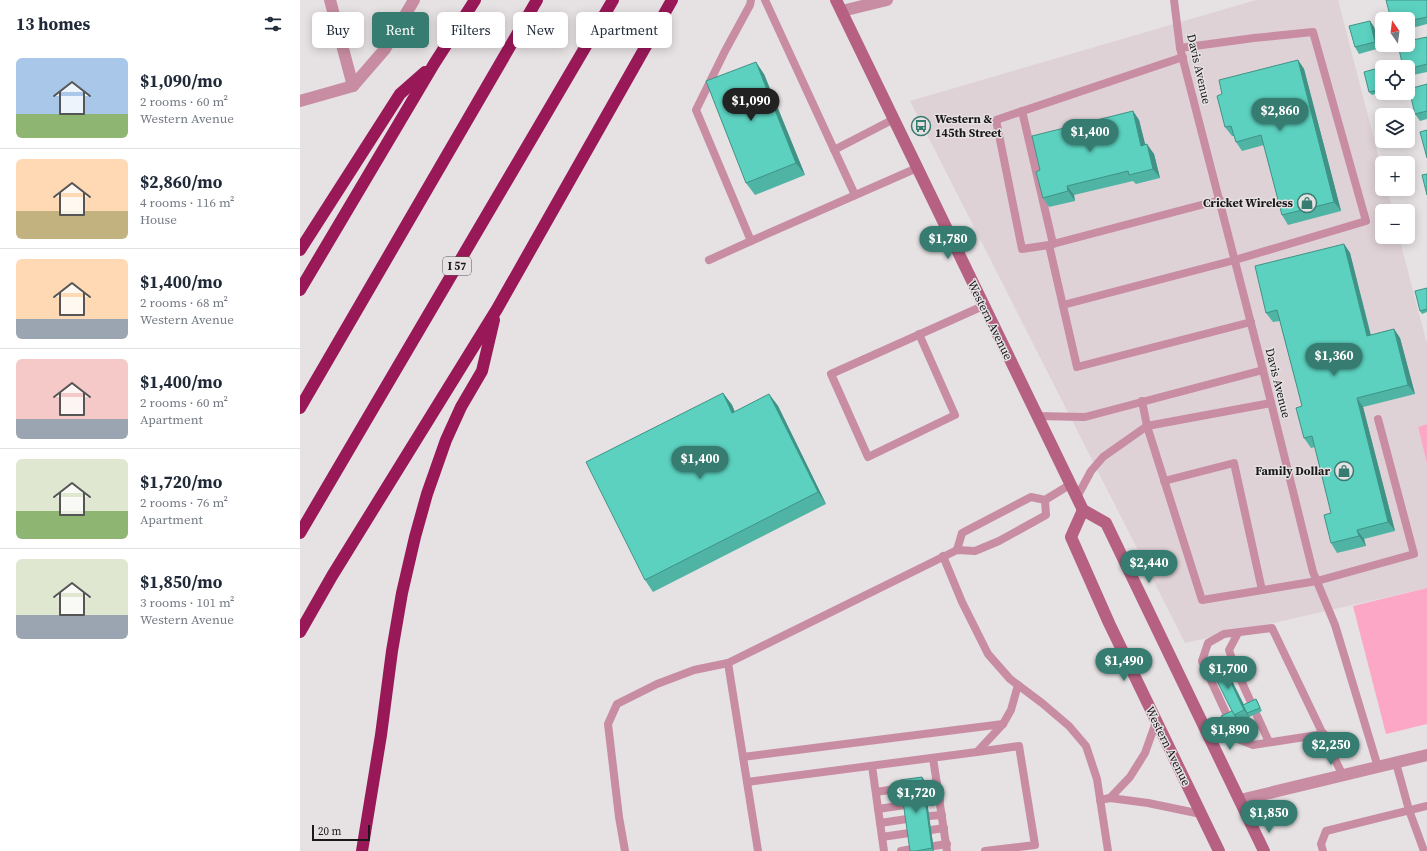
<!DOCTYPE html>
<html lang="en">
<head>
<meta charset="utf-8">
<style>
	body { margin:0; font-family:"Source Serif 4",serif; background:#f2f2f3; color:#1f2937; height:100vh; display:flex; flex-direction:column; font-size:15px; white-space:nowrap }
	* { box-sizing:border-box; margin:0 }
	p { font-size:13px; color:#747a83 }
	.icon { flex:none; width:22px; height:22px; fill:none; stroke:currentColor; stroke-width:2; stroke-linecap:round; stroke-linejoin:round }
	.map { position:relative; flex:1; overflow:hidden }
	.details { display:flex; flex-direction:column; background:#fff; width:300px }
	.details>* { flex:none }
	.guide { position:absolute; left:12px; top:12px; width:380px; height:36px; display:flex; gap:8px }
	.needle { width:26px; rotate:346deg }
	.tools { position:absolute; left:1075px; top:12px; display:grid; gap:8px }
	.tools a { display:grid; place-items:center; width:40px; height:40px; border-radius:6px; background:#fff; box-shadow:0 2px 10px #0003; font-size:20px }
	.scale { position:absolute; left:12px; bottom:10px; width:58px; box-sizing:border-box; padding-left:4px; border:2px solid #1a1818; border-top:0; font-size:11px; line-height:14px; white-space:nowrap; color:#1a1818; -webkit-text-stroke:3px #e6e1e3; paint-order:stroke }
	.price { position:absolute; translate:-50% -34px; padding:0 9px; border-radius:14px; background:#377c71; color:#fff; font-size:13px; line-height:26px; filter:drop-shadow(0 1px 2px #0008) }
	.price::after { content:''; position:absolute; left:50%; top:24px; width:12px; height:9px; margin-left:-6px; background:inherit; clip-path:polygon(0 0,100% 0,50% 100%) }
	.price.on { background:#222; color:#fff }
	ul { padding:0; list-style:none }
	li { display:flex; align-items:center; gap:12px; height:100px; padding:0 16px }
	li+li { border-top:1px solid #e0e1e3 }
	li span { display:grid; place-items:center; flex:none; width:112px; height:80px; border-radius:6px; color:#555 }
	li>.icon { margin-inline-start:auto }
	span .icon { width:48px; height:48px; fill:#fffc; stroke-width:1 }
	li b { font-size:17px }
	h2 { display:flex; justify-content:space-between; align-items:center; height:48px; padding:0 16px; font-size:17px }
	.pill { padding:0 14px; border-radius:6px; background:#fff; box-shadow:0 2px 10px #0003; font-size:14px; line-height:36px }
	.pill.on { background:#377c71; color:#fff }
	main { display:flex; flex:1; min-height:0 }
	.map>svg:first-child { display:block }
	.built { fill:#dfd2d6 }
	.green { fill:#fda7c6 }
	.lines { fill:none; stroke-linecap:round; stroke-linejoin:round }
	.service { stroke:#c88da2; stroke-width:8 }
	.minor { stroke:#c88da2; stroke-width:12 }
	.secondary { stroke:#b66182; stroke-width:12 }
	.motorway { stroke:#981858; stroke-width:12 }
	.wall { fill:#4fb4a4 }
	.shaded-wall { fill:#409286 }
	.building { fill:#5cd1bf; stroke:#409286 }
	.labels { text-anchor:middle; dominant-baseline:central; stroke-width:3; stroke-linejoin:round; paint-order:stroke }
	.shield { fill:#e6e1e3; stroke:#575455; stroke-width:1 }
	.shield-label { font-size:11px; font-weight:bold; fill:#1a1818 }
	.street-label { font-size:12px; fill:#1a1818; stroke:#e6e1e3 }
	.poi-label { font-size:12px; font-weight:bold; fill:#1a1818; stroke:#e6e1e3; text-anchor:end }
</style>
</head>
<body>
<main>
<section class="details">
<h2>13 homes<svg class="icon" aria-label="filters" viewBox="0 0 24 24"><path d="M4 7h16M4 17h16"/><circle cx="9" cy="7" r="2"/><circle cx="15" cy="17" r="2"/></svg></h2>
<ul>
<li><span style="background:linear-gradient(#a9c7e8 70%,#8fb573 0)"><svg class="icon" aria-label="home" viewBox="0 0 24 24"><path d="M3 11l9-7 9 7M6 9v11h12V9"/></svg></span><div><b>$1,090/mo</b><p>2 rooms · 60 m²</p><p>Western Avenue</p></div></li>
<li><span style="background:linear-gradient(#ffd9b3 65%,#c2b280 0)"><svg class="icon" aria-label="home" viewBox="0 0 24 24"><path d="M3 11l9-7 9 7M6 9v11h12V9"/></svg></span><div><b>$2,860/mo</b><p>4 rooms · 116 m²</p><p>House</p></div></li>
<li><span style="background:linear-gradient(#ffd9b3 75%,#9aa5b1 0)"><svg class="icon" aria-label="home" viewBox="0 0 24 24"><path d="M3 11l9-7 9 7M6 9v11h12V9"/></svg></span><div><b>$1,400/mo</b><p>2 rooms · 68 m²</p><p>Western Avenue</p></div></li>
<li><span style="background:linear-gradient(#f6c9c9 75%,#9aa5b1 0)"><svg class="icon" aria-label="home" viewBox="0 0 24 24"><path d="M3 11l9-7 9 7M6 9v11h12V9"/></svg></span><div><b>$1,400/mo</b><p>2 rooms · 60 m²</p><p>Apartment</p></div></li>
<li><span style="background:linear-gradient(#dfe7d0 65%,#8fb573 0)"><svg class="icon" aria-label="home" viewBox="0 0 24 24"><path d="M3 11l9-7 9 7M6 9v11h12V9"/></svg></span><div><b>$1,720/mo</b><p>2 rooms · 76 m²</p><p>Apartment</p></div></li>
<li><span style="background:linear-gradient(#dfe7d0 70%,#9aa5b1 0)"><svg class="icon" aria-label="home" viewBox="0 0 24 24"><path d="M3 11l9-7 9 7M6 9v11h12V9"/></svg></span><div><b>$1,850/mo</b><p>3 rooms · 101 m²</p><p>Western Avenue</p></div></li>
</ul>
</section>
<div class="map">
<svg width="1127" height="851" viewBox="0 0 1127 851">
	<rect width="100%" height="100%" fill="#e6e1e3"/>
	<path class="built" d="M956,0H1038L1082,170V189H1087L1093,211H1082V237H1099L1127,344V424L1118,427L1127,464V588L885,643L610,101Z"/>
	<g class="green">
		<path d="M1127,424V464L1118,427Z"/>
		<path d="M1127,588V724L1086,734L1053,606Z"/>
	</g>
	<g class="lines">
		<g class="service">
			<path d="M451,0L450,5L425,51L396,110L451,241L617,168"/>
			<path d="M465,0L555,195"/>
			<path d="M874,0L880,48L963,370L1013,572L1035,625L1078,767"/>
			<path d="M883,57L696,120L722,249L749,245L777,367L951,322"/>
			<path d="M722,111L753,244"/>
			<path d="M534,150L594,119"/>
			<path d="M749,245L920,200"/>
			<path d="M409,260L451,241"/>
			<path d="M763,305L935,260L1066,221L1013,32L954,38L880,48"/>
			<path d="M619,334L655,415L568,457L531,374L683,306"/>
			<path d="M842,401L847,426L902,600L1017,581L1114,554L1078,419"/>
			<path d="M736,416L785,417L963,370"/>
			<path d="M864,481L934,463L962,590"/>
			<path d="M777,497L791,471L803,457L847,426L971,403"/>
			<path d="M657,550L662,533L731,497L745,500L771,484"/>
			<path d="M643,556L662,602L688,654L710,679L742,703L769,726L786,746L797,779L808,851"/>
			<path d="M938,633L929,650L934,665L969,742"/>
			<path d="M428,663L458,851"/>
			<path d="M1024,734L953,745L938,739L902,661L908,643L924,634L972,628L1043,776"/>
			<path d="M677,752L719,746L735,845L685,851"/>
			<path d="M443,757L703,724"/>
			<path d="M633,758L647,851"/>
			<path d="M1096,763L1109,810L1124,851"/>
			<path d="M572,766L584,851"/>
			<path d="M447,782L677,752L703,724L711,710L718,685"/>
			<path d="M624,785L637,783"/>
			<path d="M576,792L602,788"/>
			<path d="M810,798L830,777L845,753L856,722"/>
			<path d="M800,800L810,798L848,803L901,814"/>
			<path d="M627,802L640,800"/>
			<path d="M578,809L605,805"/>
			<path d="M629,816L642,815"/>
			<path d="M580,823L607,819"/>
			<path d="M631,830L644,828"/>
			<path d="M582,837L609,833"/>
			<path d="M634,846L647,844"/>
			<path d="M325,851L319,817L308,724L317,704L357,684L394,670L428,663L657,550L675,551L699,541L746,515L745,500"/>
			<path d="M601,851L612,849"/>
			<path d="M1023,851L1021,844L1026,831L1127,806"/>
		</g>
		<g class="minor">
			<path d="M30,0L53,86"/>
			<path d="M542,11L587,0"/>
			<path d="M0,101L53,86L85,49L114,0"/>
			<path d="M940,800L1127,755"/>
		</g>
		<g class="secondary">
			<path d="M536,0L783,510L806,523C858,633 912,741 964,851"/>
			<path d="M783,510L771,537L809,623L919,851"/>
		</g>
		<g class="motorway">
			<path d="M0,250L100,94L125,72"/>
			<path d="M0,290L134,64L175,0"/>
			<path d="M0,408L237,0"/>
			<path d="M0,533L313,0"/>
			<path d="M0,632L32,576L197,309L372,0"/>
			<path d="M62,851L81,735L92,651L102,593L115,537L127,494L146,440L161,407L182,371L194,320"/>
		</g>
	</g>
	<g class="wall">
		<path d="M1127,0V24L1108,29V19Z"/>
		<path d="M1070,21L1074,27L1080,48L1059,54L1055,47Z"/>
		<path d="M1127,37V72L1108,76V67Z"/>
		<path d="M998,60L1004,69L1041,211L988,225L982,215L964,145L942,151L936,142L934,136H932L925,127L922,94Z"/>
		<path d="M1082,67V92L1072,95L1069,92Z"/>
		<path d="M464,74L505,175L455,195L446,183Z"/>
		<path d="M1127,84V119L1120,121L1115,114Z"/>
		<path d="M833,111L839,120L845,145L854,154L860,178L836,184L833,181L774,195L775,201L749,207L743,198L740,170Z"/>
		<path d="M1044,244L1050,253L1071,335L1094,329L1100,338L1115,394L1063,407L1095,531L1064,539L1066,546L1037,553L1031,543V513L1015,447L1011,448L1004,438L1002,406L980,321L973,322L966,313Z"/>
		<path d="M1127,288V312L1122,314L1120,311Z"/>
		<path d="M423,393L432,405L435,412L469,394L478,406L526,504L353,592L345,580Z"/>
		<path d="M923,666L929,675L944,705L956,699L958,702L962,711L949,717L951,720L940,724L939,722L927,728L925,725L932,711Z"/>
		<path d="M622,777L624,780L634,851H610Z"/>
	</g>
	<g class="shaded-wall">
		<path d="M1070,21L1074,27L1080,48L1075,42Z"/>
		<path d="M998,60L1004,69L1041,211L1034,202Z"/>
		<path d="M456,62L464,74L505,175L496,163Z"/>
		<path d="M833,111L839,120L848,155L841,146Z"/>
		<path d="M847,144L854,154L860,178L853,169Z"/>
		<path d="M767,186L774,195L775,201L768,191Z"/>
		<path d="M1044,244L1050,253L1073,345L1067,336Z"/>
		<path d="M1094,329L1100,338L1115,394L1108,385Z"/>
		<path d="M423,393L432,405L440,425L432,413Z"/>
		<path d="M469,394L478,406L526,504L518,492Z"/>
		<path d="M1057,398L1063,407L1095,531L1088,522Z"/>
		<path d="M1057,530L1064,539L1066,546L1059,536Z"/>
		<path d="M923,666L929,675L948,713H947L951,720L944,710Z"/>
		<path d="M622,777L624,780L634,851L632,848Z"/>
	</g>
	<g class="building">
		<path d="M1086,0H1127V17L1108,21V19H1091Z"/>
		<path d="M1070,21L1075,42L1055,47L1049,26Z"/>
		<path d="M1127,37V64L1108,69V67H1103L1098,45H1108V41Z"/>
		<path d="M998,60L1034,202L982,215L961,135L936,142L931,126L925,127L917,96L922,94L919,80Z"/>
		<path d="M456,62L496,163L446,183L406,81Z"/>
		<path d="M1082,67V89L1069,92L1064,72Z"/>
		<path d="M1127,84V111L1115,114L1109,89Z"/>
		<path d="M833,111L841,146L847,144L853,169L829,175L828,171L767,186L768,191L743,198L736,172L740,170L732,136Z"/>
		<path d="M1127,130V158L1120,132Z"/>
		<path d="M1127,174V195L1122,175Z"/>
		<path d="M1044,244L1067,336L1094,329L1108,385L1057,398L1088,522L1057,530L1059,536L1031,543L1024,515L1031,513L1012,436L1004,438L996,408L1002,406L977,310L966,313L955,266Z"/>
		<path d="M1127,288V309L1120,311L1115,291Z"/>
		<path d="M423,393L432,413L469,394L518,492L345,580L286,462Z"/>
		<path d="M923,666L944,710L934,715L912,671Z"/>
		<path d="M956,699L960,708L947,713L943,705Z"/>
		<path d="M932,711L937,719L925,725L921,716Z"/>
		<path d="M622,777L632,848L616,851H610L600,780Z"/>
	</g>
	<defs>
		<g id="bus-ring" transform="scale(1)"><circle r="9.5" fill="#e6e1e3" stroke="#377c71" stroke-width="1.5"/><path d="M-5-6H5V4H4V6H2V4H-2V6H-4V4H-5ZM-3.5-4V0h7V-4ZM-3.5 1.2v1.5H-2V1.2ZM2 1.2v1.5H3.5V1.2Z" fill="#377c71"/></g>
		<g id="shop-ring" transform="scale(1)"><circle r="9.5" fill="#e6e1e3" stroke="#377c71" stroke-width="1.5"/><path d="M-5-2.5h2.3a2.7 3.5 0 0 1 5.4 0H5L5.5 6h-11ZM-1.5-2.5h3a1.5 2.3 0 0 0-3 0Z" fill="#377c71"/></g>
	</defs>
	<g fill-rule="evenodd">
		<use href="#bus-ring" x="621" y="126"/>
		<use href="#shop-ring" x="1007" y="203"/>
		<use href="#shop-ring" x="1044" y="471"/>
	</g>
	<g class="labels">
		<rect class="shield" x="143" y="257" width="28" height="18" rx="3"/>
		<g class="shield-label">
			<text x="157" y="266">I 57</text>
		</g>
		<g class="street-label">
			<text transform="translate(899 69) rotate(77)">Davis Avenue</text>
			<text transform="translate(690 320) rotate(64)">Western Avenue</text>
			<text transform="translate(978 383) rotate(76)">Davis Avenue</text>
			<text transform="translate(868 746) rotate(64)">Western Avenue</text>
		</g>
		<g class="poi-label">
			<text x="635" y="119" text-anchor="start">Western &amp;<tspan x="635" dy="14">145th Street</tspan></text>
			<text x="993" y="203">Cricket Wireless</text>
			<text x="1030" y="471">Family Dollar</text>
		</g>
	</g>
</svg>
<div class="tools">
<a><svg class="needle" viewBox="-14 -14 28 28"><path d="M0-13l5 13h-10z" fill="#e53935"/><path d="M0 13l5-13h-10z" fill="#747a83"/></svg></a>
<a><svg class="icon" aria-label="locate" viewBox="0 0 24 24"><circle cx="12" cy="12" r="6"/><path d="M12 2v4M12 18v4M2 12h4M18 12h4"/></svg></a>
<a><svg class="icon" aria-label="layers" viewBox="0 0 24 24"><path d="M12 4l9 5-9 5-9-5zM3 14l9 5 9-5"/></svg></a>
<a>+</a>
<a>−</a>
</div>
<div class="scale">20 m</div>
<b class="price on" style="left:451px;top:122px">$1,090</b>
<b class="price" style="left:980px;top:132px">$2,860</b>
<b class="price" style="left:790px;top:153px">$1,400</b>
<b class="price" style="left:648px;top:260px">$1,780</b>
<b class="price" style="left:1034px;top:377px">$1,360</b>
<b class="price" style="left:400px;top:480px">$1,400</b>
<b class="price" style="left:849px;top:584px">$2,440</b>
<b class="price" style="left:824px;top:682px">$1,490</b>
<b class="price" style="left:928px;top:690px">$1,700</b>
<b class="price" style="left:930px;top:751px">$1,890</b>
<b class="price" style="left:1031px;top:766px">$2,250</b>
<b class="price" style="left:616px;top:814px">$1,720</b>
<b class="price" style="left:969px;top:834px">$1,850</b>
<div class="guide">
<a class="pill">Buy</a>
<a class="pill on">Rent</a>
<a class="pill">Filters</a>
<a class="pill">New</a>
<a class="pill">Apartment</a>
</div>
</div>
</main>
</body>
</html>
